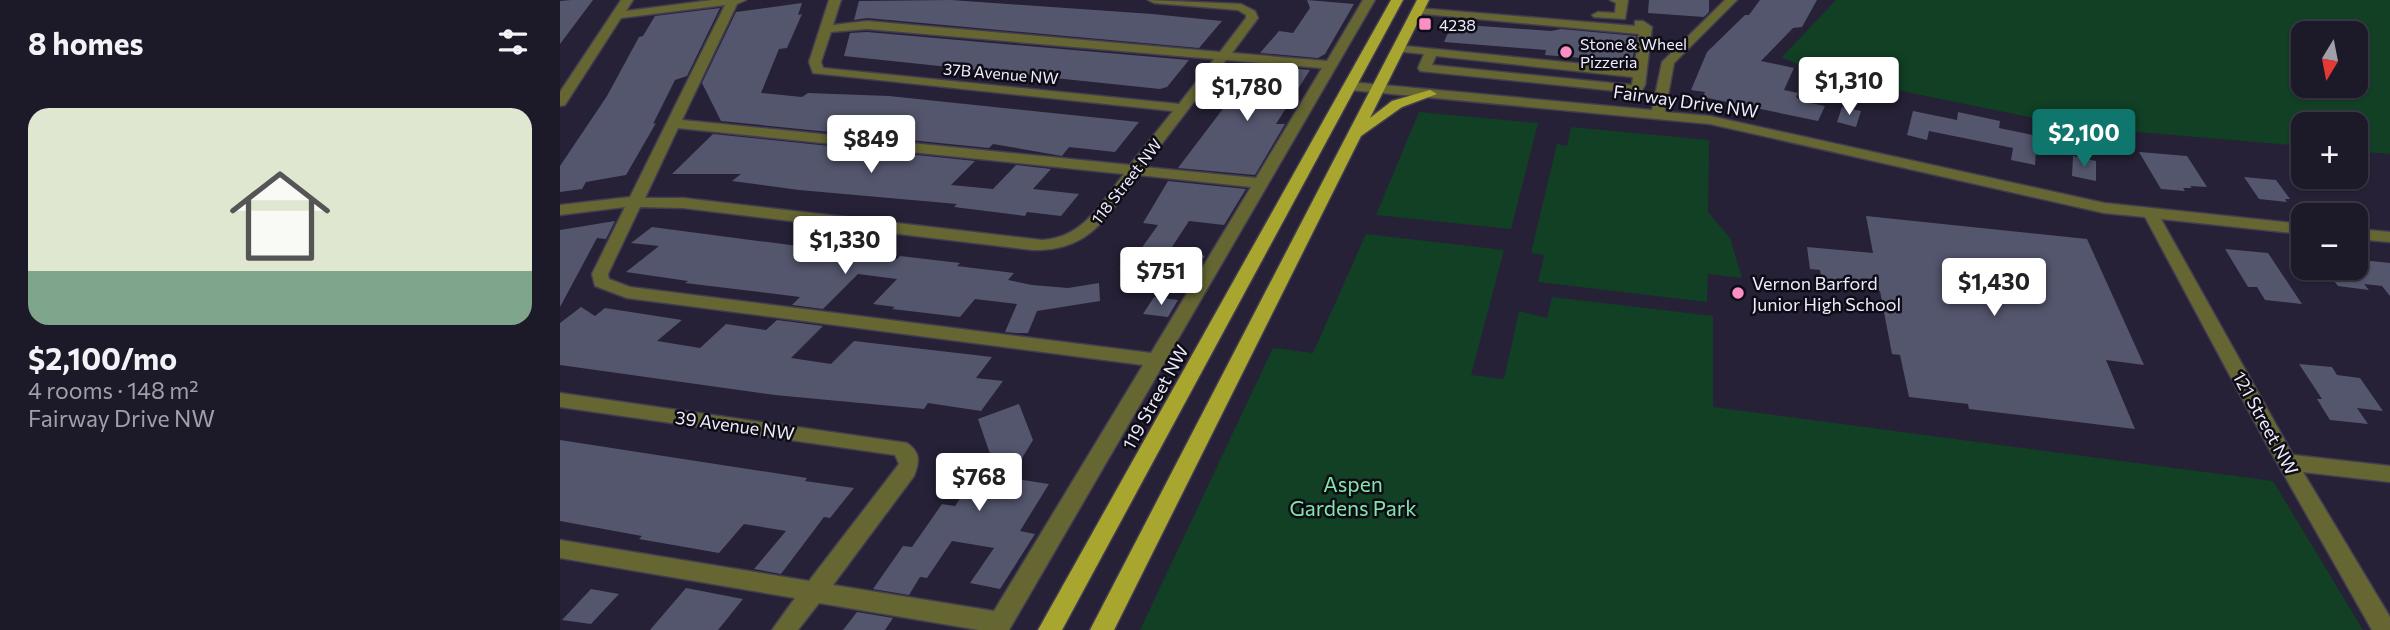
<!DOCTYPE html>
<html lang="en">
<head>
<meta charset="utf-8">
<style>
	body { margin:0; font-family:Commissioner,sans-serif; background:#252230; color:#f1f3f6; height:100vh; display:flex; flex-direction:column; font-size:26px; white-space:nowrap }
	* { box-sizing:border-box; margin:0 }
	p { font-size:23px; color:#a0a0a8 }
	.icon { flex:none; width:38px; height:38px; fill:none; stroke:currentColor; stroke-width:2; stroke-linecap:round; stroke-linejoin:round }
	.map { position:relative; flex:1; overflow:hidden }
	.side { display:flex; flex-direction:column; background:#1c1928; width:560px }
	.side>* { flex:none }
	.needle { width:46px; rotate:190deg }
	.tools { position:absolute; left:1731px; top:21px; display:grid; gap:14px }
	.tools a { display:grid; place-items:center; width:77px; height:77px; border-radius:14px; background:#1c1928; box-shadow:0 2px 5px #0004,0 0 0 2px #3a3845; font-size:35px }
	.price { position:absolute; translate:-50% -60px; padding:0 16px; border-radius:7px; background:#fff; color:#222; font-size:23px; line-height:46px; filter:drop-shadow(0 2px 4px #0008) }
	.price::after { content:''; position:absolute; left:50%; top:42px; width:21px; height:16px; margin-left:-10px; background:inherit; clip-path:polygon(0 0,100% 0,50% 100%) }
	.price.selected { background:#0f766e; color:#fff }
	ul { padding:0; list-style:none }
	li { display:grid; align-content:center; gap:14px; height:371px; padding:0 28px }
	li+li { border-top:2px solid #3a3845 }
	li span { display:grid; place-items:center; height:217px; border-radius:21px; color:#555 }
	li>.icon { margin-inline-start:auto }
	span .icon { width:126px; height:126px; fill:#fffc; stroke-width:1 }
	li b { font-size:30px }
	h2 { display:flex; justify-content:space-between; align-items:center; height:84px; padding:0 28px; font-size:30px }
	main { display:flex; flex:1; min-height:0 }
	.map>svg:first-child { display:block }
	.green { fill:#114025; fill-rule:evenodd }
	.building { fill:#54566e }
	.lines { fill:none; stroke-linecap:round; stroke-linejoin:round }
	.minor-casing { stroke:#423d51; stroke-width:3 }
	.major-casing { stroke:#423d51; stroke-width:3 }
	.minor { fill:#663; fill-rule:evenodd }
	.major { fill:#a8a62f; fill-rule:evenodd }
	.poi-dot { fill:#fb8fc5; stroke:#0e0c16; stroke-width:2.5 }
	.labels { text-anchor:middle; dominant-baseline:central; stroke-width:5; stroke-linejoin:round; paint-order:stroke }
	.far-poi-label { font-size:16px; fill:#eeecfa; stroke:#0e0c16; text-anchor:start }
	.far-street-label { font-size:16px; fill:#eeecfa; stroke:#0e0c16 }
	.street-label { font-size:18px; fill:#eeecfa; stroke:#0e0c16 }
	.poi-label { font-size:18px; fill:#eeecfa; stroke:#0e0c16; text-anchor:start }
	.near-park-label { font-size:21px; fill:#83e6a6; stroke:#0e0c16 }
</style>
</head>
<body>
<main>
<section class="side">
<h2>8 homes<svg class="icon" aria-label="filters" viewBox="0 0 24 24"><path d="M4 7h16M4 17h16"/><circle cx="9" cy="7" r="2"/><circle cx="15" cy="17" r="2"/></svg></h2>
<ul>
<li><span style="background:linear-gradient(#dfe7d0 75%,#7fa58c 0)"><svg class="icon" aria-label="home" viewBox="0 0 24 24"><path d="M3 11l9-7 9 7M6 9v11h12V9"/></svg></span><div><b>$2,100/mo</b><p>4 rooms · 148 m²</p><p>Fairway Drive NW</p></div></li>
</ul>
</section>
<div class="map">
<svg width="1830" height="630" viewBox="0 0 1830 630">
	<rect width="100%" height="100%" fill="#262136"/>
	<g class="green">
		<path d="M1276,0H1830V154L1796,151V124H1743V146L1518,127L1258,74L1222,57ZM1743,33H1796V86H1743Z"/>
		<path d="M859,112L978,123L951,229L816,215Z"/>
		<path d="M1011,127L1149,140L1148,212L1170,238L1182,278L1148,274L1147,302L978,282L984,255L971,253L997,144L1007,146Z"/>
		<path d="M806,234L944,250L911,375L944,379L959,311L987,318L992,297L1153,316V407L1713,481L1803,630H580L713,348L753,353Z"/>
	</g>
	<g class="building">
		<path d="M11,0H33L0,44V1Z"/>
		<path d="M391,0L592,14L662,21L639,48L307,18L294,20L299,1Z"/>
		<path d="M747,0L794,4L765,54L758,58L700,53L719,31L733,33L750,8Z"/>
		<path d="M1089,0H1149V12L1144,17L1088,13Z"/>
		<path d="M1200,0H1257L1242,27L1233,28L1201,61L1234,68L1224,90L1238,93L1236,97L1241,101L1265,106L1258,121L1143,97L1145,92L1131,90L1147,52L1185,15H1189Z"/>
		<path d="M242,3L238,15L242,14L227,48L219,49L201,93L242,97L248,93L329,96L579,122L555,152L509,147L502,156L433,144L429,148L161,121L142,83L176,12Z"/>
		<path d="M160,8L127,76L115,80L93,124L96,123L66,175L26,182L22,189L0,192V166L47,96L79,37L83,36L95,16Z"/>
		<path d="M892,24L991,31L1001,29L1076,36L1072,62L985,55L986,50L884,42Z"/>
		<path d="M307,32L629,60L607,87L600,89L284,56L290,33Z"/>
		<path d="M692,65L750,70L716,124H725L695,175L618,168L687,77H683Z"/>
		<path d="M1282,107L1301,111L1296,127L1277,122Z"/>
		<path d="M1353,111L1397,120L1398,112L1440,121L1439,128L1477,136L1475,165L1451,160L1453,148L1369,131L1367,140L1347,135Z"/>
		<path d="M153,134L415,161L391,185L433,189L456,165L491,169L473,189L519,194L501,216L467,212L465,216L394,207L397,204L239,190L172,181L181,174H112Z"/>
		<path d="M1579,152L1627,156L1647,187L1630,186L1632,188H1623L1625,191L1601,189Z"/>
		<path d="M1513,156L1536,161V181L1512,176Z"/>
		<path d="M1684,177L1716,180L1730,199H1725L1727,202L1699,199Z"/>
		<path d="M608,181L686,189L664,225L629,221L612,247L645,256L633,270L615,265L622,253L580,281L559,267L576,256L598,225L583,223Z"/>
		<path d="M1306,216L1527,239L1584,365L1546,360L1575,429L1409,409L1408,404L1349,397L1340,355L1332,354L1320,291L1262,284L1260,270L1250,269L1247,247L1313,253Z"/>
		<path d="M55,221L46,239L37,238L0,307V230Z"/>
		<path d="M92,227L337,259L340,256L400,263L397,266L454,273L448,280L472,285L508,288L539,283L540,301L477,311L468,333H456L445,332L457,304L415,299L400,317L332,309L335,307L313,304L337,279L298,274L263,309L232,305L240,297L125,283L128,281L66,272L99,246L71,243Z"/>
		<path d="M1665,249L1708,253L1742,304L1705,300L1697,287H1688Z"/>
		<path d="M1802,260L1830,263V296L1822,286L1804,284L1809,290L1778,286L1774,281L1757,279L1758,268H1808Z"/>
		<path d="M594,297L618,300L608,317L583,314Z"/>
		<path d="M21,307L35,316L45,308L122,320L97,341L140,348L166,324L206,330L217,320L263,326L231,358L271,364L294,341L432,357L416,378L443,381L421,411L368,403L364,409L215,395L0,365V323Z"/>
		<path d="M1739,364L1772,367L1777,375L1800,378L1823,411L1797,408L1808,424L1770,420L1757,399H1762Z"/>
		<path d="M459,404L473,440L450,478L489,484L460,531L475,534L440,589L410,583L434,548L392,541L367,578L360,577L349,595L313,589L343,546L352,547L382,504L395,506L430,454L418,419Z"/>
		<path d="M0,440L247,478L245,481L294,488L270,518L264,517L221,574L194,569L226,531L184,524L159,553L79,539L82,536L0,521Z"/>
		<path d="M126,588L183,599L158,630H90Z"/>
		<path d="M31,589L59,594L31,624L2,620Z"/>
		<path d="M297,612L333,618L325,630H283Z"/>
	</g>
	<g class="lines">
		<g class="minor-casing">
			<g id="minor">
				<path d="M61,0H73L66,11L152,0H186L177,4L122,120L570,165L613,111L253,73L249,62L269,0H281L273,25L307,21L660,52L686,18V15L678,10L594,3L588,0L681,4L695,11L698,18L672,53L767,61L803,0H815L449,630H419L259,603L238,630H212L235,598L0,558V540L249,581L339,464L335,455L0,407V393L347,443C360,452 360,461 354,476L273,585L434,611L583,365L67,298L35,286L32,274L65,207L0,215V205L70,197L165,5L61,18L5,105L0,106V92ZM307,29L654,59L619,104L263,68L261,62L271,32ZM666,60L762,68L696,178L584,167ZM118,128L564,174C541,203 523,238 482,240L123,198H85ZM578,175L691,187L591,353L70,287L49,279L48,274L80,207L123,208L473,250C531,251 547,216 578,175Z"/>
				<path d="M1050,0H1068L1065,19L1034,17L1032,15L1038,12L1055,13L1056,3Z"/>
				<path d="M1165,0H1177L1114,63L1105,112L1150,116L1544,203L1743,224V234L1601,219L1733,455L1830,466V482L1743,472L1830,617V630H1812L1706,443L1585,217L1544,213L1150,124L790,90L783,86L790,82L1092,110L1102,62Z"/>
				<path d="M857,8L1075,26V21H1083L1092,27L1085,85L1081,92L1076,93L860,71L858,68L864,54L835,51V45L1074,69L1079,34L853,13L851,11ZM876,56L1073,77L1072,85L872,65Z"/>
				<path d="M1796,229L1830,232V242L1796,239Z"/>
			</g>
		</g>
		<g class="major-casing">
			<g id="major">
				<path d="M831,0H843L502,630H478Z"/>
				<path d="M857,0H869L810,118L832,101L870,90L877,94L842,107L801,136L554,630H530Z"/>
			</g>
		</g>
		<use href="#minor" class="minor"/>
		<use href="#major" class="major"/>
	</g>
	<g class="poi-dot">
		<rect x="858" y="17" width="14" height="14" rx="3.5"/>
		<circle cx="1006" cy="52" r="7"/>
		<circle cx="1178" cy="293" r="7"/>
	</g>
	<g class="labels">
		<g class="far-poi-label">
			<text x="879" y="24">4238</text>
			<text x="1020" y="43">Stone &amp; Wheel<tspan x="1020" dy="18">Pizzeria</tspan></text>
		</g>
		<g class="far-street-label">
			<text transform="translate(441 73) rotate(5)">37B Avenue NW</text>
			<text transform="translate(566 181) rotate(-52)">118 Street NW</text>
		</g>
		<g class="street-label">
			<text transform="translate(1126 101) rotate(8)">Fairway Drive NW</text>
			<text transform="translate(595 397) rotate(-61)">119 Street NW</text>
			<text transform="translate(1706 423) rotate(61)">121 Street NW</text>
			<text transform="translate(175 425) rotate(8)">39 Avenue NW</text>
		</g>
		<g class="poi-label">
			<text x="1192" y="283">Vernon Barford<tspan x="1192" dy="21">Junior High School</tspan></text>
		</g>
		<g class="near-park-label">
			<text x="793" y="483">Aspen<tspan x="793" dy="24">Gardens Park</tspan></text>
		</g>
	</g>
</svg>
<div class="tools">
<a><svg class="needle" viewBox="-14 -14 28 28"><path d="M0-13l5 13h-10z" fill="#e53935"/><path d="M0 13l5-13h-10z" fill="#a0a0a8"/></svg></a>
<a>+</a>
<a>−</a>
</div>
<b class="price" style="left:1289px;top:117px">$1,310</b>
<b class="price" style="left:687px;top:123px">$1,780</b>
<b class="price selected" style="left:1524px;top:169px">$2,100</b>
<b class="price" style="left:311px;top:175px">$849</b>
<b class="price" style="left:285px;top:276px">$1,330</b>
<b class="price" style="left:601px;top:307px">$751</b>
<b class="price" style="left:1434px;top:318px">$1,430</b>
<b class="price" style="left:419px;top:513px">$768</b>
</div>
</main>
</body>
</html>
